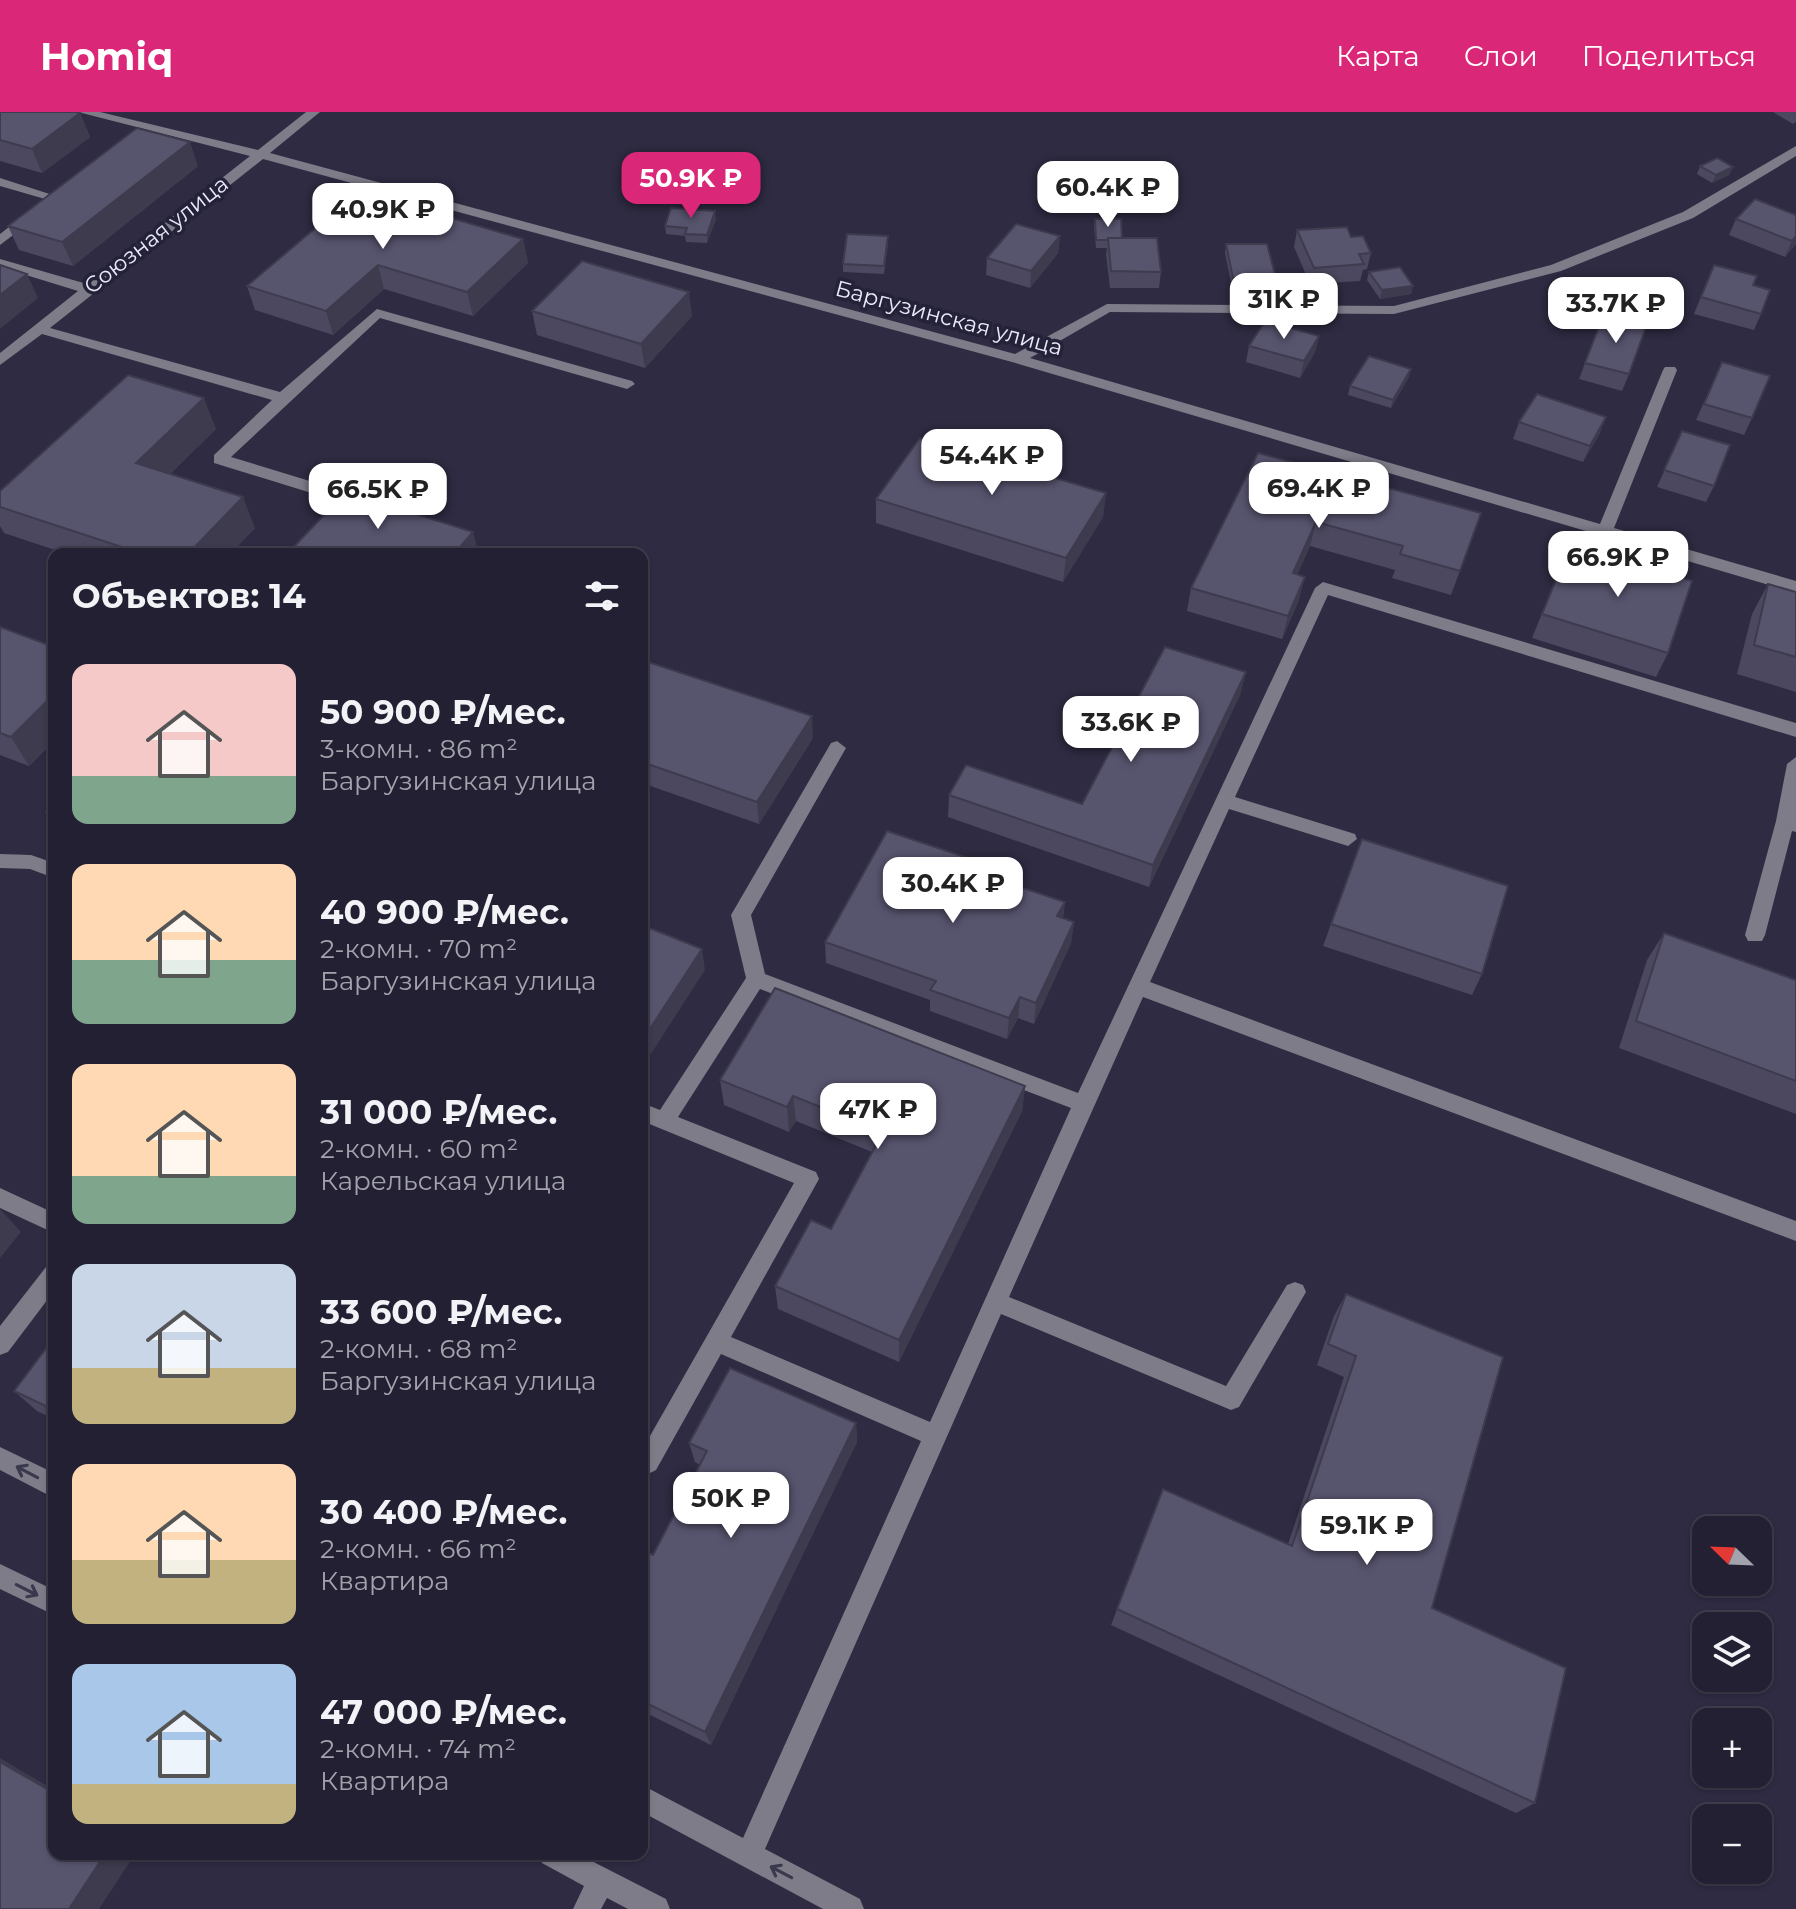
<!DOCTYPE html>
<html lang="ru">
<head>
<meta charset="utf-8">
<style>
	body { margin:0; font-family:Montserrat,sans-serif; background:#2a283a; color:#f1f3f6; height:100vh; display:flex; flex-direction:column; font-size:30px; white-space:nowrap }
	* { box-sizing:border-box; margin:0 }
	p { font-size:26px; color:#a2a3ac }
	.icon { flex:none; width:44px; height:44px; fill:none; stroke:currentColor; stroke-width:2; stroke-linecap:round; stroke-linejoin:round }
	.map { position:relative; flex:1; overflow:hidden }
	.side { position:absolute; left:48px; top:436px; width:600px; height:1312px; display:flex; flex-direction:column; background:#222032; border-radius:16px; box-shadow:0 2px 6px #0004,0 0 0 2px #3f3e4d }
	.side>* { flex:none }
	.needle { width:52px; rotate:293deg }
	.buttons { position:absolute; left:1692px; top:1404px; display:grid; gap:16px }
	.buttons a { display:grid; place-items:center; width:80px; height:80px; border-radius:16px; background:#222032; box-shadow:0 2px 6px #0004,0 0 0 2px #3f3e4d; font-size:40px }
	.price { position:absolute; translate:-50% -68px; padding:0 18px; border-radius:16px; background:#fff; color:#222; font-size:26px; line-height:52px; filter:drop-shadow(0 2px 4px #0008) }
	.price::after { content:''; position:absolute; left:50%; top:48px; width:24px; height:18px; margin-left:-12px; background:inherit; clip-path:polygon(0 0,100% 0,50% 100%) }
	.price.active { background:#db2777; color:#fff }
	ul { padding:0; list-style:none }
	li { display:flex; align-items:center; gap:24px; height:200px; padding:0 24px }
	li span { display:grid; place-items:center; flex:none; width:224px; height:160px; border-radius:16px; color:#555 }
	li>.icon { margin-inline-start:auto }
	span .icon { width:96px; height:96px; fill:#fffc; stroke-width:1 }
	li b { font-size:34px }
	h2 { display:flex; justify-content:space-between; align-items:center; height:96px; padding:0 24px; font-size:34px }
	header { display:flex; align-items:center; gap:48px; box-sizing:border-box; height:112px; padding:0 40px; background:#db2777; color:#fff }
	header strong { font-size:38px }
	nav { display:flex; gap:44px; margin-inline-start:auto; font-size:28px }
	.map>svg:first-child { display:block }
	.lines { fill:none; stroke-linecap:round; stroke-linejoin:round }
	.minor { fill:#7d7c88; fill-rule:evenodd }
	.wall { fill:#4b485f }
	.shaded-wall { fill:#3d3b4d }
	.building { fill:#57546e; stroke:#3d3b4d; stroke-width:2 }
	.oneway { stroke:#3a384c }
	.labels { text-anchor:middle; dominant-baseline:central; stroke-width:7; stroke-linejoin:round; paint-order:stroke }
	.far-street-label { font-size:22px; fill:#ebeaf9; stroke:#242238 }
</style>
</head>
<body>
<header>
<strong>Homiq</strong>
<nav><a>Карта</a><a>Слои</a><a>Поделиться</a></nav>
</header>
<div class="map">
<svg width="1796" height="1797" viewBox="0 0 1796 1797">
	<rect width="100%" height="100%" fill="#2e2b42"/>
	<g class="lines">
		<g class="minor">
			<path d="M78,0H100L258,38L306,0H320L270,41L1015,242L1107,192L1394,194L1551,153L1683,100L1796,34V44L1693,106L1561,159L1394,202L1110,200L1030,246L1600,412L1663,258L1665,255H1675L1677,258L1614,416L1796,469V481L1012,250L263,47L50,216L280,280L377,197L632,269L635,272L627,277L380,206L231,345L372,388L374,392L366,397L360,396L214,351V343L272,288L42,222L0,253V241L78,179L0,155V147L87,172L250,44Z"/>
			<path d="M0,66L62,86L0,133V122L45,87L0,74Z"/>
			<path d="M1323,470L1796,611V625L1328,483L1235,685L1355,722L1357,727L1348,734L1229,697L1150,870L1796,1109V1129L1143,885L1009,1185L1226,1274L1287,1173L1295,1170L1303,1173L1306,1180L1239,1295L1231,1298L1001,1202L765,1737L860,1787L864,1797H823L642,1700V1673L743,1726L921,1329L721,1242L656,1358L648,1362L642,1359V1338L794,1071L642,1009V991L660,998L746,866L731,803L831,631L837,629L846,636L751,803L765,862L1078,981L1315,476ZM760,877L1071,996L930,1310L731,1225L819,1067L816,1060L678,1005Z"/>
			<path d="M1796,645V720L1792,719L1765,823L1762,829H1748L1745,823L1776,709L1787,652Z"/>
			<path d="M0,742L31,743L54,751V766L30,757L0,756Z"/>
			<path d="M0,1076L54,1101V1121L0,1096Z"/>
			<path d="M54,1152V1179L8,1240L0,1243V1214L46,1155Z"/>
			<path d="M0,1335L54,1361V1386L0,1358Z"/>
			<path d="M0,1452L54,1478V1503L0,1477Z"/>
			<path d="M538,1742H578L666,1787L670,1797H628L607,1786L601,1797H573L584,1774L542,1751Z"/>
		</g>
	</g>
	<g class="wall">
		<path d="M0,0L80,1L90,25L42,61L0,49Z"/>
		<path d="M1773,0H1796V10L1793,12Z"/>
		<path d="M198,54L73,154L19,138L8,114Z"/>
		<path d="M1700,54L1733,55L1729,63L1712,71L1697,62Z"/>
		<path d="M1796,103V132L1785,145L1729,123L1736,107Z"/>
		<path d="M716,107L707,131L686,130L685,124L666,122L665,114Z"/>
		<path d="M1095,107L1122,126L1161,160L1159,176H1110L1106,142L1107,136H1096L1094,115Z"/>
		<path d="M1297,118L1351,125L1371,141L1367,157L1363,158L1360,169L1310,172L1294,135Z"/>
		<path d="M1060,124L1058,141L1030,176L986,163L987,146Z"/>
		<path d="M523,127L528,151L473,204L384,177L333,223L255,198L247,174Z"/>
		<path d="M888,132L884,162L843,160V152Z"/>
		<path d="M1226,132L1276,166L1274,174L1232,175L1225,141Z"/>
		<path d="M1714,153L1753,173L1761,202L1754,218L1694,202Z"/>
		<path d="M1369,160L1413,174L1411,182L1380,187L1367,168Z"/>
		<path d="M532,199L692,204L645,256L537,223Z"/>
		<path d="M1603,204L1629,262L1622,279L1579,267Z"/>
		<path d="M1319,224L1315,240L1300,266L1246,250L1249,234Z"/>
		<path d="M1722,250L1752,306L1744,323L1696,308Z"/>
		<path d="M1409,265L1391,296L1348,283L1350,274Z"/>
		<path d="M1519,310L1600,321L1583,350L1513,327Z"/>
		<path d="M216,317L170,362L255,416L230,442H67L4,421L0,414V379Z"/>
		<path d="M1682,319L1714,374L1706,390L1657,375Z"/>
		<path d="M1258,341L1481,401L1451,483L1392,466L1395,458L1310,434L1297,463L1299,488L1282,527L1187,499L1191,476Z"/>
		<path d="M1106,381L1103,405L1063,470L876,411V387Z"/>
		<path d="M1570,433L1668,541L1656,565L1532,526Z"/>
		<path d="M1768,472L1796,480V580L1737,562L1752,502Z"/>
		<path d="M0,515L54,535V629L29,654L0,643Z"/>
		<path d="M642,548L813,626L759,712L642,671Z"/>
		<path d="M1246,560L1240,583L1149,775L948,705L949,683L1082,692Z"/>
		<path d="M54,693V712L46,700Z"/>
		<path d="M997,767L1065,790L1063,806L1074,810L1071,831L1034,912L1018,906L1007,927L930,899V888L826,851L825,830Z"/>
		<path d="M1331,812L1482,862L1472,883L1323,834Z"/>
		<path d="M1664,821L1796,868V1002L1619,936L1647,848Z"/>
		<path d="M720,968L1025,974L1022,999L899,1250L778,1197L775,1174L831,1117L872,1040L796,1009L789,1020L724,993Z"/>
		<path d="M1346,1182L1432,1496L1535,1691L1516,1701L1111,1513L1163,1377L1288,1432L1344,1265L1317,1253L1334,1204Z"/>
		<path d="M54,1226V1307L37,1299L14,1279Z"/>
		<path d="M856,1311L857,1330L711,1633L642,1599V1438L653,1443L700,1353L695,1350L689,1331Z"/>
	</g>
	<g class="shaded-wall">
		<path d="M80,1L90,25L42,61L32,37Z"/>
		<path d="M190,30L198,54L73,154L62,130Z"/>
		<path d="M1733,55L1729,63L1712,71L1716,63Z"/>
		<path d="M715,99L716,107L707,131V123Z"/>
		<path d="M1060,124L1058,141L1030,176L1031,159Z"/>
		<path d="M1796,124V132L1785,145L1792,129Z"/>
		<path d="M523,127L528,151L473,204L467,180Z"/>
		<path d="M378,153L384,177L333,223L326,199Z"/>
		<path d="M27,162L38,186L0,217V183Z"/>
		<path d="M1413,174L1411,182L1380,187L1382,178Z"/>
		<path d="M689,180L692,204L645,256L641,232Z"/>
		<path d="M1319,224L1315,240L1300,266L1304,249Z"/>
		<path d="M1411,257L1409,265L1391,296L1393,288Z"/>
		<path d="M204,286L216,317L150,382L136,351Z"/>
		<path d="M1606,305L1600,321L1583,350L1590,334Z"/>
		<path d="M1106,381L1103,405L1063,470L1066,446Z"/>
		<path d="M243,385L255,416L230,442H188Z"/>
		<path d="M1316,410L1310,434L1287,485L1293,461Z"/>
		<path d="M473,420L479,442H454Z"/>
		<path d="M1305,465L1299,488L1282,527L1288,504Z"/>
		<path d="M1246,560L1240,583L1149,775L1153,753Z"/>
		<path d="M54,582V629L29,654L11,625Z"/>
		<path d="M812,604L813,626L759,712L757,690Z"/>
		<path d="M1065,790L1062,811L1057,804Z"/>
		<path d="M1074,810L1071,831L1034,912L1036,891Z"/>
		<path d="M702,837L705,858L642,956V929Z"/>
		<path d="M1020,885L1018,906L1007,927L1009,906Z"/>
		<path d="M1025,974L1022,999L899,1250V1228Z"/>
		<path d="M793,984L796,1009L789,1020L787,995Z"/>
		<path d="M0,1097L21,1120L0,1146Z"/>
		<path d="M856,1311L857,1330L711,1633L705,1620Z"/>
		<path d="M0,1646L54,1678V1681L0,1650Z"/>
		<path d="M105,1742H135L99,1797H69Z"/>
	</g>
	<g class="building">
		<path d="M0,0H77L80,1L32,37L0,28Z"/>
		<path d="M137,16L190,30L62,130L8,114Z"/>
		<path d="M1717,46L1733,55L1716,63L1700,54Z"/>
		<path d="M359,79L523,127L467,180L378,153L326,199L247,174Z"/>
		<path d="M1755,87L1796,103V124L1792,129L1736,107Z"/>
		<path d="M671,96L715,99L707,123L685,122L687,116L665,114Z"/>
		<path d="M1095,107H1121L1122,126H1108V128H1096Z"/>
		<path d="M1016,112L1060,124L1031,159L987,146Z"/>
		<path d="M1347,115L1351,125L1363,124L1371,141L1359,142L1364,152L1314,156L1297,118Z"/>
		<path d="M847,122L888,124L884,154L843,152Z"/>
		<path d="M1108,126H1157L1161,160L1111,159Z"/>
		<path d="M1226,132H1267L1276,166H1233Z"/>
		<path d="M582,149L689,180L641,232L532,199Z"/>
		<path d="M0,153L27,162L0,183Z"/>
		<path d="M1714,153L1757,164L1753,173L1770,178L1761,202L1701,185Z"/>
		<path d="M1400,155L1413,174L1382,178L1369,160Z"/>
		<path d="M1603,204L1646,215L1629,262L1585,251Z"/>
		<path d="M1265,209L1319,224L1304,249L1249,234Z"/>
		<path d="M1369,244L1411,257L1393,288L1350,274Z"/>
		<path d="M1722,250L1770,264L1752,306L1704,292Z"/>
		<path d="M128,263L204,286L136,351L243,385L188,442H143L0,395V379Z"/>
		<path d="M1537,282L1606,305L1590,334L1519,310Z"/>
		<path d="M1682,319L1730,333L1714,374L1664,358Z"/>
		<path d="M920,326L1106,381L1066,446L876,387Z"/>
		<path d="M1258,341L1481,401L1460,459L1400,442L1403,434L1316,410L1293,461L1305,465L1288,504L1191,476Z"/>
		<path d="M346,380L473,420L454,442H287Z"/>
		<path d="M1570,433L1692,469L1668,541L1542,502Z"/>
		<path d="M1768,472L1796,480V545L1754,533Z"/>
		<path d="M0,515L54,535V582L11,625L0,621Z"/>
		<path d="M1165,535L1246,560L1153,753L949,683L966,653L1082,692Z"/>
		<path d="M642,548L812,604L757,690L642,650Z"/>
		<path d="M54,693V704L46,700Z"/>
		<path d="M887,719L998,756L993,766L1065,790L1057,804L1074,810L1036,891L1020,885L1009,906L930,878L936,869L825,830Z"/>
		<path d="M1362,727L1508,774L1482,862L1331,812Z"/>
		<path d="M642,813L702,837L642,929Z"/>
		<path d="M1664,821L1796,868V969L1636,909Z"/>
		<path d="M775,876L1025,974L899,1228L775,1174L811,1108L831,1117L883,1020L793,984L787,995L720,968Z"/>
		<path d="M1346,1182L1503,1245L1432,1496L1566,1556L1535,1691L1117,1497L1163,1377L1292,1434L1356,1244L1328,1232Z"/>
		<path d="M54,1226V1298L14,1279Z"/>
		<path d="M730,1256L856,1311L705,1620L642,1589V1438L653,1443L707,1339L689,1331Z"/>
		<path d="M0,1650L54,1681V1742H105L69,1797H0Z"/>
	</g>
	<defs><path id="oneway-shaft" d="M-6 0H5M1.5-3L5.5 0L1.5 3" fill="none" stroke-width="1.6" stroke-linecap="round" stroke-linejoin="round" transform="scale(2)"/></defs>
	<g class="oneway">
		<use href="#oneway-shaft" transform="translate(27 1360) rotate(-152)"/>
		<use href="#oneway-shaft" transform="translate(27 1478) rotate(27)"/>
		<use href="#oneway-shaft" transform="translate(781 1760) rotate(-152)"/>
	</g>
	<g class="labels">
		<g class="far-street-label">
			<text transform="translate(156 123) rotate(-38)">Союзная улица</text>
			<text transform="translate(949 206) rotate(15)">Баргузинская улица</text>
		</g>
	</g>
</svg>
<div class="buttons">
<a><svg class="needle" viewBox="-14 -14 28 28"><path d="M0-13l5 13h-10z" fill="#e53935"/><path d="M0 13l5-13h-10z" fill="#a2a3ac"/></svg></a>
<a><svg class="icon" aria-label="layers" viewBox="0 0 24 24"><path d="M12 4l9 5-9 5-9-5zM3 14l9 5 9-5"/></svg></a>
<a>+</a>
<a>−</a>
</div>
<b class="price active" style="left:691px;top:108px">50.9K ₽</b>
<b class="price" style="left:1108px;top:117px">60.4K ₽</b>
<b class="price" style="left:383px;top:139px">40.9K ₽</b>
<b class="price" style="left:1284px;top:229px">31K ₽</b>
<b class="price" style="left:1616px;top:233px">33.7K ₽</b>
<b class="price" style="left:992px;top:385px">54.4K ₽</b>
<b class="price" style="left:1319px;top:418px">69.4K ₽</b>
<b class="price" style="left:378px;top:419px">66.5K ₽</b>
<b class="price" style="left:1618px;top:487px">66.9K ₽</b>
<b class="price" style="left:1131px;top:652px">33.6K ₽</b>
<b class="price" style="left:953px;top:813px">30.4K ₽</b>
<b class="price" style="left:878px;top:1039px">47K ₽</b>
<b class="price" style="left:731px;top:1428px">50K ₽</b>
<b class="price" style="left:1367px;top:1455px">59.1K ₽</b>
<section class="side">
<h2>Объектов: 14<svg class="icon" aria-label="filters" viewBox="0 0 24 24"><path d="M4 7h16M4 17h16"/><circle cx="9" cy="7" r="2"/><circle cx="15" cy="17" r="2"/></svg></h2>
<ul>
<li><span style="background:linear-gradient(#f6c9c9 70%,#7fa58c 0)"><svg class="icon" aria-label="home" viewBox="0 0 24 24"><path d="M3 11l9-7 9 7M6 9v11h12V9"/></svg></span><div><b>50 900 ₽/мес.</b><p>3-комн. · 86 m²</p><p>Баргузинская улица</p></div></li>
<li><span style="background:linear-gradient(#ffd9b3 60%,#7fa58c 0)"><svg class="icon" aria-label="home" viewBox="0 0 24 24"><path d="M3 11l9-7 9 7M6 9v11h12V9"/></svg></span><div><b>40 900 ₽/мес.</b><p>2-комн. · 70 m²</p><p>Баргузинская улица</p></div></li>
<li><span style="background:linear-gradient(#ffd9b3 70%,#7fa58c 0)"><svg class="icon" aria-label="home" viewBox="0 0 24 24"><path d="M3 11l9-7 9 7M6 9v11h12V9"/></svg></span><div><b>31 000 ₽/мес.</b><p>2-комн. · 60 m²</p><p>Карельская улица</p></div></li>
<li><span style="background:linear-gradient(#c9d6e8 65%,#c2b280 0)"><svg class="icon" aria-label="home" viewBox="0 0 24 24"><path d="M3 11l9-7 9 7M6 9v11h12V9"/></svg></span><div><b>33 600 ₽/мес.</b><p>2-комн. · 68 m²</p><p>Баргузинская улица</p></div></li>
<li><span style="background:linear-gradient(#ffd9b3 60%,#c2b280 0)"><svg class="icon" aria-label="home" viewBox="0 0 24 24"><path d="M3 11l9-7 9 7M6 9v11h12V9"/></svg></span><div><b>30 400 ₽/мес.</b><p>2-комн. · 66 m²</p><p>Квартира</p></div></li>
<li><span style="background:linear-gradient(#a9c7e8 75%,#c2b280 0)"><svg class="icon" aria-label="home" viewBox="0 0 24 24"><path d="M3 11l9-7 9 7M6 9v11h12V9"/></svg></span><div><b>47 000 ₽/мес.</b><p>2-комн. · 74 m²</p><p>Квартира</p></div></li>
</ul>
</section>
</div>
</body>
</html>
